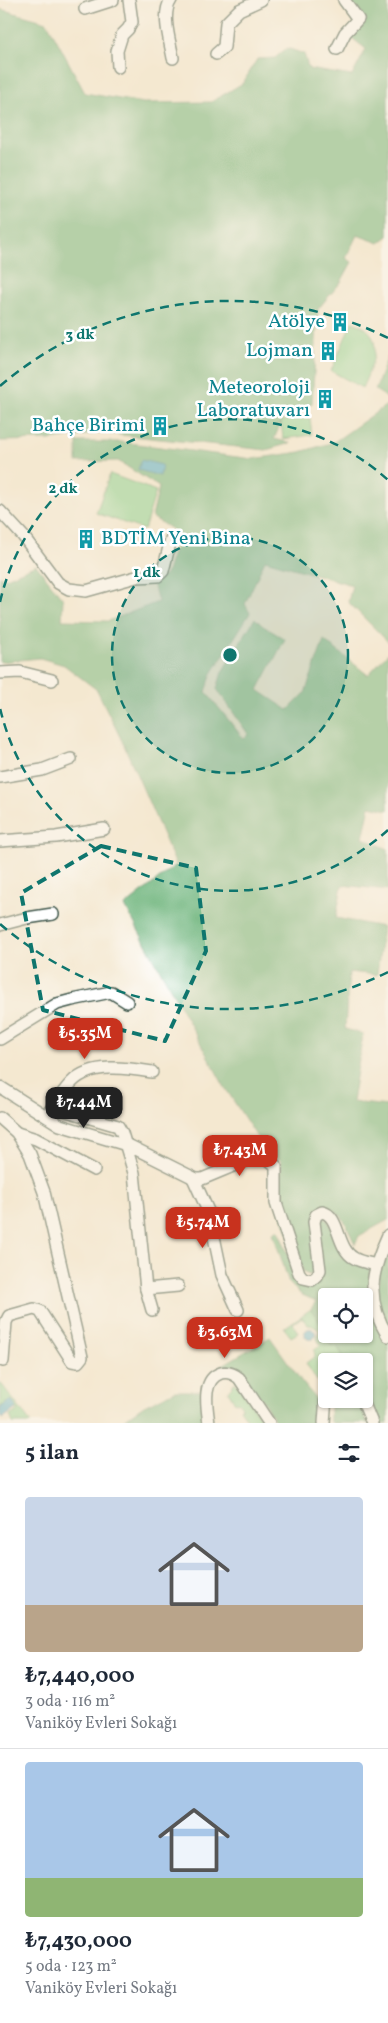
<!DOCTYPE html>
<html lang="tr">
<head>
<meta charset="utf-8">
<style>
	body { margin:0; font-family:Vollkorn,serif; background:#f2f2f3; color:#1f2937; height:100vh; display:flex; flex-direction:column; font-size:19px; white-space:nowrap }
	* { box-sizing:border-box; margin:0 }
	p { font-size:16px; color:#747a83 }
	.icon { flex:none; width:28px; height:28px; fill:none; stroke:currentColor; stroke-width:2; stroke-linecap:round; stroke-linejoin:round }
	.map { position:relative; height:1423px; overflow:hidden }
	.drawer { display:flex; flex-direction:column; background:#fff; flex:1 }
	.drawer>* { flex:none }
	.fabs { position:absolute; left:318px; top:1288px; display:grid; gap:10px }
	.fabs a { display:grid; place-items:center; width:55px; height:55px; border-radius:5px; background:#fff; box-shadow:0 1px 4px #0004; font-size:25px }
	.price { position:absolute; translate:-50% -42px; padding:0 11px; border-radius:10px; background:#c8321e; color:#fff; font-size:16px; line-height:32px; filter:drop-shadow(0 1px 2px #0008) }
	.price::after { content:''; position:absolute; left:50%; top:30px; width:15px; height:11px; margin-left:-8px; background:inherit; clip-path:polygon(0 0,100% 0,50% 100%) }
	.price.on { background:#222; color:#fff }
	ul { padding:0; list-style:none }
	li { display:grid; align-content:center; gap:10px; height:265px; padding:0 25px }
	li+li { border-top:1px solid #e0e1e3 }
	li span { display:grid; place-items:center; height:155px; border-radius:5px; color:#555 }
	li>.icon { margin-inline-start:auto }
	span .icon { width:90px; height:90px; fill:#fffc; stroke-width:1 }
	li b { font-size:21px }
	h2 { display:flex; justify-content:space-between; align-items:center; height:60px; padding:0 25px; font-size:21px }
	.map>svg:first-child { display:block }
	.green { fill:#85d18e; stroke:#528761 }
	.forest { fill:#6cb379; stroke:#467856; fill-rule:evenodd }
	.water { fill:#48a9c7; stroke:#34737e }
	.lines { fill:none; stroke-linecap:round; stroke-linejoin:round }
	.street-casing { stroke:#3f574b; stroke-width:14 }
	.street { stroke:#fff; stroke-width:11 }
	.marked { fill:none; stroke:#0f766e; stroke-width:4; stroke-dasharray:10 6; stroke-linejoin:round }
	.ring { fill:none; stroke:#0f766e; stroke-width:2.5; stroke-dasharray:9 6 }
	.labels { text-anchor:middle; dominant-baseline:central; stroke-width:5; stroke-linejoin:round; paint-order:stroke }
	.culture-label { font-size:20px; fill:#0d838f; stroke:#fff; text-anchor:end }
	.centre { fill:#0f766e; stroke:#fff; stroke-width:2.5 }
	.ring-label { font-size:15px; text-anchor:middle; font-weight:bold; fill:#0f766e; stroke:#fff; stroke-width:5; stroke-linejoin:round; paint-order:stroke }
</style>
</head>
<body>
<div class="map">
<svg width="388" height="1423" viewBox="0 0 388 1423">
	<rect width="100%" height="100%" fill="#fff"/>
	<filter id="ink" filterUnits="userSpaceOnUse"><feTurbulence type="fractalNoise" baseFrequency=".02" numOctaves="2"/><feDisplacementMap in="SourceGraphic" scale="10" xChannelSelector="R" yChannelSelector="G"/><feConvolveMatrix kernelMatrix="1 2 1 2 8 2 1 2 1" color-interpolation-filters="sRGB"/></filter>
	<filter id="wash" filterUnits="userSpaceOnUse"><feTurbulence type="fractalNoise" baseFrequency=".0096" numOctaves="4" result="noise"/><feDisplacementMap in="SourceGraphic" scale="20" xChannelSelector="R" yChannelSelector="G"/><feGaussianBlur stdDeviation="1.12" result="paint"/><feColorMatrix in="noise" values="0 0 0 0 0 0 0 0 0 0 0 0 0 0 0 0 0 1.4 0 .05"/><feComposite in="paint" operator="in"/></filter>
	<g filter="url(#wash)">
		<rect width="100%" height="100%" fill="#f4e8d0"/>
		<g class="green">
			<path d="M352,322C388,332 373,364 362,388L331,371Z"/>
			<path d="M310,418L312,435L283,439L281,421Z"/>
			<path d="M110,474L156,491L144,530L96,513Z"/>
			<path d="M311,1309L325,1330V1338L337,1346L346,1361H326V1376L317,1381L306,1363L315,1356L314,1350L321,1345L317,1339L319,1330L315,1326L308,1325L302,1317L293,1323L298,1333L291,1337L284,1328Z"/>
			<path d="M0,1382L31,1423H13L10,1416L18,1410L11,1400L0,1408Z"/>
			<path d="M235,1382L264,1423H247V1419L240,1409L242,1407L238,1402L235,1403L228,1391Z"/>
		</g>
		<g class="forest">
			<path d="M346,0H388V236L379,243L357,235L346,258L352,262L341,282L318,309L312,404L284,416L274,439L291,443L266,450L102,433L49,440L0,441V9L47,22L85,93L143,103L211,102L243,83L257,59L275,58L287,48L304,54L309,69L352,76L366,49L348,35L359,23Z"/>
			<path d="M388,356V400L383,395L375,390Z"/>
			<path d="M388,404V642L348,602L352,585L265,560L245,604L250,613L211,675L206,692L244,739L248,734L217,689L222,672L255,618L263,626L285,639L258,690L288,710L305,693L324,640L368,675L388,653V810L370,806L363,838L388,849V890L342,885L336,918L383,927L377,975L349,972L345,1029L363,1034L352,1102L388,1106V1220L359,1236L355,1244C346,1226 341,1201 316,1211L315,1274L308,1275L303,1271L281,1214V1161L260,1142L224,1086L125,906L176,865L124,745L97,690L64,665L40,658L0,662V576L4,579L36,565L63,599L62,620L108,621L158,602L153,583L166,575L179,534L152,517L159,487L118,461L77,462V442H122L253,459L300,452L334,442Z"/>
			<path d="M324,1217L329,1222L336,1242L370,1269L368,1298L370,1313L388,1341V1423H376L364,1394V1361H346L337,1346L330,1345L324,1338L325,1330L311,1309L316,1301L300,1294L289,1283L273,1233L278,1229L298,1280L306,1286L315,1285L319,1225L321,1218ZM326,1296H364V1334H326Z"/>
			<path d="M388,1243V1329L377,1302L380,1265Z"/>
			<path d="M270,1337L302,1382L318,1401L321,1408L319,1423H276L261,1398L257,1397L230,1367H219Z"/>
			<path d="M175,1391H202L204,1423H172L170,1420L166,1423L121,1422L144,1406Z"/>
			<path d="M330,1399H358L368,1423H333L330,1421Z"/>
		</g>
		<g class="water">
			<path d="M141,460L162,465L160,476L138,470Z"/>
			<circle cx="310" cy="1334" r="5.5"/>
			<path d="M11,1400L17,1408L2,1419L0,1416V1408Z"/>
		</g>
	</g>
	<g filter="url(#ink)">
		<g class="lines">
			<g class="street-casing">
				<g id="street">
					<path d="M171,0C161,14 170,41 173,58"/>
					<path d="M85,9L113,0"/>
					<path d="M337,49L345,33L358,19L344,0"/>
					<path d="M216,54L224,47L226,23L239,10L261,0"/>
					<path d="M118,67L117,51L122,35L128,29L132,22L129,0"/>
					<path d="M0,511L23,536L58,583L69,589L86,591L136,577L158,576L163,571L171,539"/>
					<path d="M0,673L20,672L52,680"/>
					<path d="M0,777L42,770L71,759"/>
					<path d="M0,841L56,837L104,829"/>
					<path d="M0,925L27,918L53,914"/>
					<path d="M0,1039L57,1004L72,1000L111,992L127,1002"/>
					<path d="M0,1087L60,1125L130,1146L196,1179H202L257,1156H265L276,1166V1203L299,1273L303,1278L312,1280L317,1276L320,1270L314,1222L316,1215L322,1212C340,1215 336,1248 354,1258C360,1262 369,1263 376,1265"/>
					<path d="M53,1107L118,1126L122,1133L134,1173L146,1289L152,1310"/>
					<path d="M48,1113C56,1103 63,1091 72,1082C91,1062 128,1068 152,1072"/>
					<path d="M0,1118L17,1133L30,1154L44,1192L82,1357L78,1362L72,1361L40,1311L34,1309L9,1316L6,1322L3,1361"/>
					<path d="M17,1133L36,1139L94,1170"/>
					<path d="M193,1178L209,1213L222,1275L238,1310"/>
					<path d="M388,1235C371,1272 365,1300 388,1336"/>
					<path d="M146,1289L178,1286"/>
					<path d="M362,1399L372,1423"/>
					<path d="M209,1423C207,1408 201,1379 221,1373C228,1371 234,1374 239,1378L269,1423"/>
					<path d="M324,1423L326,1396"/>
				</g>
			</g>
			<use href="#street" class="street"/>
		</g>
	</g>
	<path d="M0 0H388V1423H0ZM101,846L196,868L206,951L165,1041L43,1010L21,893Z" fill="#f4e8d0" fill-opacity=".55" fill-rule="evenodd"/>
	<path class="marked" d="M101,846L196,868L206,951L165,1041L43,1010L21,893Z"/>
	<circle cx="230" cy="655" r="118" fill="#0f766e" fill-opacity=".12"/>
	<g class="ring">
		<circle cx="230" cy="655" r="118"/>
		<path d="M388 830A236 236 0 0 1 0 708M0 602A236 236 0 0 1 388 480"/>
		<path d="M388 972A354 354 0 0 1 0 924M0 386A354 354 0 0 1 388 338"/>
	</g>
	<defs>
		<g id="building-bare" transform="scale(1.5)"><path d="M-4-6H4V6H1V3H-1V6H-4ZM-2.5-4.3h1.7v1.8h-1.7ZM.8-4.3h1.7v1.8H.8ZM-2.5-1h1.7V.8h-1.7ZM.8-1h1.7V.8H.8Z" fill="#0f9aa8" stroke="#fff" stroke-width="2.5" paint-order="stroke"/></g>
	</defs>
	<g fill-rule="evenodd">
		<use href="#building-bare" x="340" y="322"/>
		<use href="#building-bare" x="328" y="351"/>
		<use href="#building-bare" x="325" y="399"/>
		<use href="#building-bare" x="160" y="426"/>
		<use href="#building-bare" x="86" y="539"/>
	</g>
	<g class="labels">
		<g class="culture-label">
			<text x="325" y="322">Atölye</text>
			<text x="313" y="351">Lojman</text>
			<text x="310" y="388">Meteoroloji<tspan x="310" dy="23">Laboratuvarı</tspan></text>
			<text x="145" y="426">Bahçe Birimi</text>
			<text x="101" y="539" text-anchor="start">BDTİM Yeni Bina</text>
		</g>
	</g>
	<circle cx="230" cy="655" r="8" class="centre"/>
	<g class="ring-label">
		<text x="80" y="339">3 dk</text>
		<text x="63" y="493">2 dk</text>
		<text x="147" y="577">1 dk</text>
	</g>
</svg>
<div class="fabs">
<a><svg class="icon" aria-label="locate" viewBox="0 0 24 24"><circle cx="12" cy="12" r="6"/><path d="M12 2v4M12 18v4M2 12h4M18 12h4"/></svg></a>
<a><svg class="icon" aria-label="layers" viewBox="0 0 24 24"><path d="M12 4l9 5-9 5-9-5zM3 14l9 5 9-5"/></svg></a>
</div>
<b class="price" style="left:85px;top:1060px">₺5.35M</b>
<b class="price on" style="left:84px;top:1129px">₺7.44M</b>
<b class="price" style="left:240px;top:1177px">₺7.43M</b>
<b class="price" style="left:203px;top:1249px">₺5.74M</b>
<b class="price" style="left:225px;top:1359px">₺3.63M</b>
</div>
<section class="drawer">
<h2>5 ilan<svg class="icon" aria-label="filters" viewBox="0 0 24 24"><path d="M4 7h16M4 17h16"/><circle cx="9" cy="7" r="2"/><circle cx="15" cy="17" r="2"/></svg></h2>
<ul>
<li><span style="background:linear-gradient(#c9d6e8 70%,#b9a48a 0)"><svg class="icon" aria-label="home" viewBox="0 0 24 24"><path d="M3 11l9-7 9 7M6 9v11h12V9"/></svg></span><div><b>₺7,440,000</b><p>3 oda · 116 m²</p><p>Vaniköy Evleri Sokağı</p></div></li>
<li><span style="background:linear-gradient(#a9c7e8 75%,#8fb573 0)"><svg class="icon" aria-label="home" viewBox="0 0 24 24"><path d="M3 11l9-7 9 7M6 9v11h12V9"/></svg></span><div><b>₺7,430,000</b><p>5 oda · 123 m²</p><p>Vaniköy Evleri Sokağı</p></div></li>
</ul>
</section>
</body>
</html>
